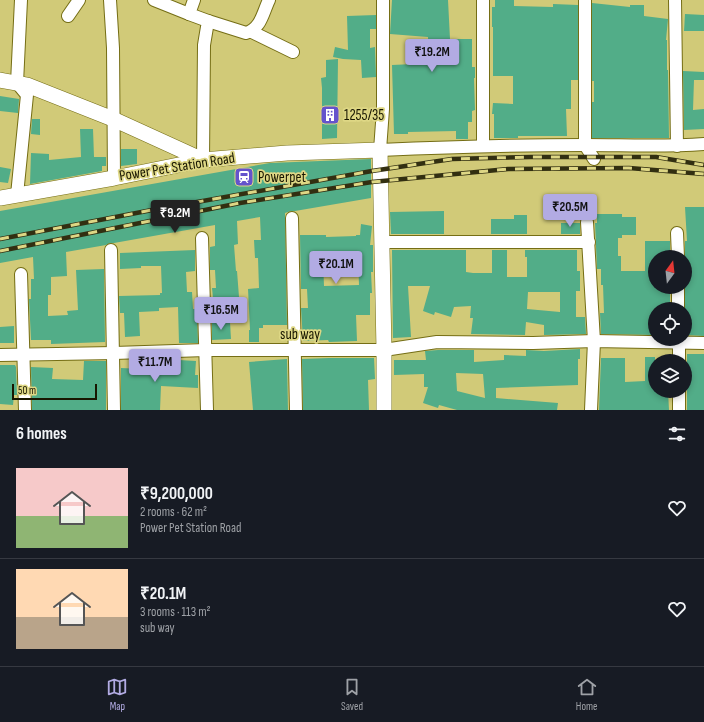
<!DOCTYPE html>
<html lang="en">
<head>
<meta charset="utf-8">
<style>
	body { margin:0; font-family:"Sofia Sans Condensed",sans-serif; background:#242831; color:#f1f3f6; height:100vh; display:flex; flex-direction:column; font-size:15px; white-space:nowrap }
	* { box-sizing:border-box; margin:0 }
	p { font-size:13px; color:#9ea1a6 }
	.icon { flex:none; width:22px; height:22px; fill:none; stroke:currentColor; stroke-width:2; stroke-linecap:round; stroke-linejoin:round }
	.map { position:relative; height:410px; overflow:hidden }
	.details { display:flex; flex-direction:column; background:#171b24; flex:1 }
	.details>* { flex:none }
	.needle { width:26px; rotate:15deg }
	.tools { position:absolute; left:648px; top:250px; display:grid; gap:8px }
	.tools a { display:grid; place-items:center; width:44px; height:44px; border-radius:50%; background:#171b24; box-shadow:0 2px 6px #0003; font-size:20px }
	.scale { position:absolute; left:12px; bottom:10px; width:85px; box-sizing:border-box; padding-left:4px; border:2px solid #181600; border-top:0; font-size:11px; line-height:14px; white-space:nowrap; color:#181600; -webkit-text-stroke:3px #ded785; paint-order:stroke }
	.price { position:absolute; translate:-50% -34px; padding:0 9px; border-radius:4px; background:#b2abe3; color:#111; font-size:13px; line-height:26px; filter:drop-shadow(0 1px 2px #0008) }
	.price::after { content:''; position:absolute; left:50%; top:24px; width:12px; height:9px; margin-left:-6px; background:inherit; clip-path:polygon(0 0,100% 0,50% 100%) }
	.price.active { background:#222; color:#fff }
	ul { padding:0; list-style:none }
	li { display:flex; align-items:center; gap:12px; height:100px; padding:0 16px }
	li+li { border-top:1px solid #363941 }
	li span { display:grid; place-items:center; flex:none; width:112px; height:80px; border-radius:0px; color:#555 }
	li>.icon { margin-inline-start:auto }
	span .icon { width:48px; height:48px; fill:#fffc; stroke-width:1 }
	li b { font-size:17px }
	h2 { display:flex; justify-content:space-between; align-items:center; height:48px; padding:0 16px; font-size:17px }
	.tab-bar { display:flex; justify-content:space-around; align-items:center; height:56px; border-top:1px solid #363941; background:#171b24; font-size:11px; color:#9ea1a6 }
	.tab-bar a { display:grid; justify-items:center; gap:2px }
	.tab-bar .active { color:#b2abe3 }
	.map>svg:first-child { display:block }
	.building { fill:#52ad88; fill-rule:evenodd }
	.lines { fill:none; stroke-linecap:round; stroke-linejoin:round }
	.minor-casing { stroke:#756e15; stroke-width:14 }
	.tertiary-casing { stroke:#756e15; stroke-width:16 }
	.minor { stroke:#fff; stroke-width:12 }
	.tertiary { stroke:#fff; stroke-width:15 }
	.rail-casing { stroke:#322f11; stroke-width:4.5 }
	.rail { stroke:#ded785; stroke-width:3; stroke-dasharray:9; stroke-linecap:butt }
	.labels { text-anchor:middle; dominant-baseline:central; stroke-width:3.5; stroke-linejoin:round; paint-order:stroke }
	.poi-label { font-size:15px; fill:#181600; stroke:#ded785; text-anchor:start }
	.street-label { font-size:15px; fill:#181600; stroke:#ded785 }
</style>
</head>
<body>
<div class="map">
<svg width="704" height="410" viewBox="0 0 704 410">
	<rect width="100%" height="100%" fill="#d1ca78"/>
	<g class="building">
		<path d="M392,0H448L450,39H472V67H475V78H474L475,110L472,111V122H468V139H456V131L408,132V134H394L392,65L414,64V58H429L428,37L390,34Z"/>
		<path d="M495,0H514V6L553,7V4L578,5V80H571V109H566L567,136H518V138H494V114H492L493,103L513,104V76H493V27H492V7H495Z"/>
		<path d="M592,3L630,7V5H644V16L668,19L666,40H667V70H668L669,138H592V102H594V81H592Z"/>
		<path d="M685,14L704,15V31H684Z"/>
		<path d="M376,15V29H370V48L375,47L376,77L362,78L361,60L343,59L333,57L335,47L348,50L347,16Z"/>
		<path d="M338,59L337,138L322,139V88L321,78L326,77V60Z"/>
		<path d="M683,71L704,72V80H694L693,110L704,109V129L684,130Z"/>
		<path d="M0,96L19,99L18,113L0,111Z"/>
		<path d="M32,119H40V135L31,134Z"/>
		<path d="M80,129H93L94,157H106V166H102V171L30,184L31,153L49,154V160L81,157Z"/>
		<path d="M121,149H137V164L121,166Z"/>
		<path d="M371,159V198L295,211H291L285,213L287,325H263V328H259V342H249V330H250L248,289L259,288L258,258H255L254,240H261L260,217L237,221L238,244L234,245L236,271H237L239,297L213,298L212,288H216L215,270H210V247L215,246V225L114,243H110L106,245L66,252L67,276L51,277V295H48V316L68,315L67,311L78,310L76,270L104,269L105,342L51,344V340H31L29,299H31V279H34L33,257L0,263V211L270,163Z"/>
		<path d="M0,167L11,169L8,183L0,182Z"/>
		<path d="M685,207H704V336L685,335V241H687Z"/>
		<path d="M444,211V234H391L390,212Z"/>
		<path d="M597,214H622V217H636V235H622V238H618V256H621V271H645V241H670V256H655V287H670V308H655V335L601,334L600,313H604L603,285H601V269H597L595,223H597Z"/>
		<path d="M514,215H527V234H491V219H514Z"/>
		<rect x="561" y="223" width="19" height="11"/>
		<path d="M361,224L372,226L370,245H373V272H371L372,293H370V315H356L357,341L329,342L328,340L303,341L301,308H308L307,289H301L300,235H326V237L356,236V235H360ZM326,258H358L359,285L324,286L323,261H326Z"/>
		<path d="M195,250V271L186,272L187,292H192L193,309H197L198,343H179L178,307L159,308V311L139,312L140,336L125,337L124,313H120L119,296L160,295V293H162L161,266H141V268L120,269V253Z"/>
		<path d="M392,250H466V272L473,273H492V250H507V277H527V257H525V250H577V271H580V291H576V317H585L586,334L544,335V325L526,322L525,335L471,334L473,318H470L471,306L454,307L451,317L435,312L434,315L423,311L430,286H408L411,337L393,338ZM528,292H560V312L527,309Z"/>
		<path d="M230,322L231,339L212,340V323Z"/>
		<path d="M14,326V343H0V327Z"/>
		<path d="M580,349V359H578V385L496,388V398L558,403L557,410H457L439,405L438,408L423,403L428,387H424V374L394,375V360H426L425,351L438,350H474V362L504,360V355L526,356V350L544,351ZM456,373L483,374L485,398L457,391Z"/>
		<rect x="687" y="354" width="17" height="56"/>
		<path d="M645,357H655V391H668L669,410H599L601,358H625V382L645,381Z"/>
		<path d="M329,358H374L375,379L368,380L369,410H303L302,359Z"/>
		<path d="M162,359L196,361L195,375H198V388L161,386L160,410H121V368L142,369L143,362L162,363Z"/>
		<path d="M287,359L288,410H253L249,362Z"/>
		<path d="M84,361H106V410H32L31,367L53,368L52,379L83,380Z"/>
		<path d="M0,365H15L16,367L17,395H14L13,405L0,404Z"/>
	</g>
	<g class="lines">
		<g class="minor-casing">
			<g id="minor">
				<path d="M110,0L113,48L114,178"/>
				<path d="M154,0L189,14"/>
				<path d="M194,0L189,14L208,21L204,45L203,160"/>
				<path d="M383,0V109L380,150C449,147 517,145 585,145C625,145 664,147 704,144"/>
				<path d="M483,0V146"/>
				<path d="M585,0V145L594,159"/>
				<path d="M675,0L677,146"/>
				<path d="M68,16L79,0"/>
				<path d="M208,21L246,33C261,29 263,12 269,0"/>
				<path d="M252,32L293,52"/>
				<path d="M17,195L27,95L17,83L21,0"/>
				<path d="M292,218L296,410"/>
				<path d="M587,222L594,341L591,410"/>
				<path d="M677,233L678,257"/>
				<path d="M202,238L207,410"/>
				<path d="M383,242H589"/>
				<path d="M111,250L114,410"/>
				<path d="M21,274L25,410"/>
				<path d="M678,287V309"/>
				<path d="M679,339V361"/>
				<path d="M0,355L114,353L206,350H384L437,342L533,343L594,341L704,343"/>
				<path d="M679,391V410"/>
			</g>
		</g>
		<g class="tertiary-casing">
			<g id="tertiary">
				<path d="M0,80L27,85L113,119L203,160"/>
				<path d="M0,198L114,178L203,160L287,153L380,150L384,350V410"/>
			</g>
		</g>
		<use href="#minor" class="minor"/>
		<use href="#tertiary" class="tertiary"/>
		<g class="rail-casing">
			<g id="rail">
				<path d="M0,239L152,210L372,171L452,159L531,157H656L704,165"/>
				<path d="M0,251L240,203L372,182L508,169L629,168L704,174"/>
			</g>
		</g>
		<use href="#rail" class="rail"/>
	</g>
	<defs>
		<g id="building-square" transform="scale(1)"><rect x="-9" y="-9" width="18" height="18" rx="4" fill="#6453cc" stroke="#ded785"/><path d="M-4-6H4V6H1V3H-1V6H-4ZM-2.5-4.3h1.7v1.8h-1.7ZM.8-4.3h1.7v1.8H.8ZM-2.5-1h1.7V.8h-1.7ZM.8-1h1.7V.8H.8Z" fill="#fff"/></g>
		<g id="station-square" transform="scale(1)"><rect x="-9" y="-9" width="18" height="18" rx="4" fill="#6453cc" stroke="#ded785"/><path d="M-3-6H3Q5-6 5-4V2Q5 4 3 4L4.5 6H3L1.5 4h-3L-3 6H-4.5L-3 4Q-5 4-5 2V-4Q-5-6-3-6ZM-3.5-4v3h7v-3ZM-3.5 1v1.5H-2V1ZM2 1v1.5H3.5V1Z" fill="#fff"/></g>
	</defs>
	<g fill-rule="evenodd">
		<use href="#building-square" x="330" y="115"/>
		<use href="#station-square" x="244" y="177"/>
	</g>
	<g class="labels">
		<g class="poi-label">
			<text x="344" y="115">1255/35</text>
			<text x="258" y="177">Powerpet</text>
		</g>
		<g class="street-label">
			<text transform="translate(177 167) rotate(-9)">Power Pet Station Road</text>
			<text x="300" y="334">sub way</text>
		</g>
	</g>
</svg>
<div class="tools">
<a><svg class="needle" viewBox="-14 -14 28 28"><path d="M0-13l5 13h-10z" fill="#e53935"/><path d="M0 13l5-13h-10z" fill="#9ea1a6"/></svg></a>
<a><svg class="icon" aria-label="locate" viewBox="0 0 24 24"><circle cx="12" cy="12" r="6"/><path d="M12 2v4M12 18v4M2 12h4M18 12h4"/></svg></a>
<a><svg class="icon" aria-label="layers" viewBox="0 0 24 24"><path d="M12 4l9 5-9 5-9-5zM3 14l9 5 9-5"/></svg></a>
</div>
<div class="scale">50 m</div>
<b class="price" style="left:432px;top:73px">₹19.2M</b>
<b class="price" style="left:570px;top:228px">₹20.5M</b>
<b class="price active" style="left:175px;top:234px">₹9.2M</b>
<b class="price" style="left:336px;top:285px">₹20.1M</b>
<b class="price" style="left:221px;top:331px">₹16.5M</b>
<b class="price" style="left:155px;top:383px">₹11.7M</b>
</div>
<section class="details">
<h2>6 homes<svg class="icon" aria-label="filters" viewBox="0 0 24 24"><path d="M4 7h16M4 17h16"/><circle cx="9" cy="7" r="2"/><circle cx="15" cy="17" r="2"/></svg></h2>
<ul>
<li><span style="background:linear-gradient(#f6c9c9 60%,#8fb573 0)"><svg class="icon" aria-label="home" viewBox="0 0 24 24"><path d="M3 11l9-7 9 7M6 9v11h12V9"/></svg></span><div><b>₹9,200,000</b><p>2 rooms · 62 m²</p><p>Power Pet Station Road</p></div><svg class="icon" aria-label="heart" viewBox="0 0 24 24"><path d="M12 20l-8-8c-3-5 5-10 8-4 3-6 11-1 8 4z"/></svg></li>
<li><span style="background:linear-gradient(#ffd9b3 60%,#b9a48a 0)"><svg class="icon" aria-label="home" viewBox="0 0 24 24"><path d="M3 11l9-7 9 7M6 9v11h12V9"/></svg></span><div><b>₹20.1M</b><p>3 rooms · 113 m²</p><p>sub way</p></div><svg class="icon" aria-label="heart" viewBox="0 0 24 24"><path d="M12 20l-8-8c-3-5 5-10 8-4 3-6 11-1 8 4z"/></svg></li>
</ul>
</section>
<nav class="tab-bar">
<a class="active"><svg class="icon" aria-label="map" viewBox="0 0 24 24"><path d="M3 6l6-2 6 2 6-2v14l-6 2-6-2-6 2zM9 4v14M15 6v14"/></svg>Map</a>
<a><svg class="icon" aria-label="saved" viewBox="0 0 24 24"><path d="M7 4h10v16l-5-4-5 4z"/></svg>Saved</a>
<a><svg class="icon" aria-label="home" viewBox="0 0 24 24"><path d="M3 11l9-7 9 7M6 9v11h12V9"/></svg>Home</a>
</nav>
</body>
</html>
